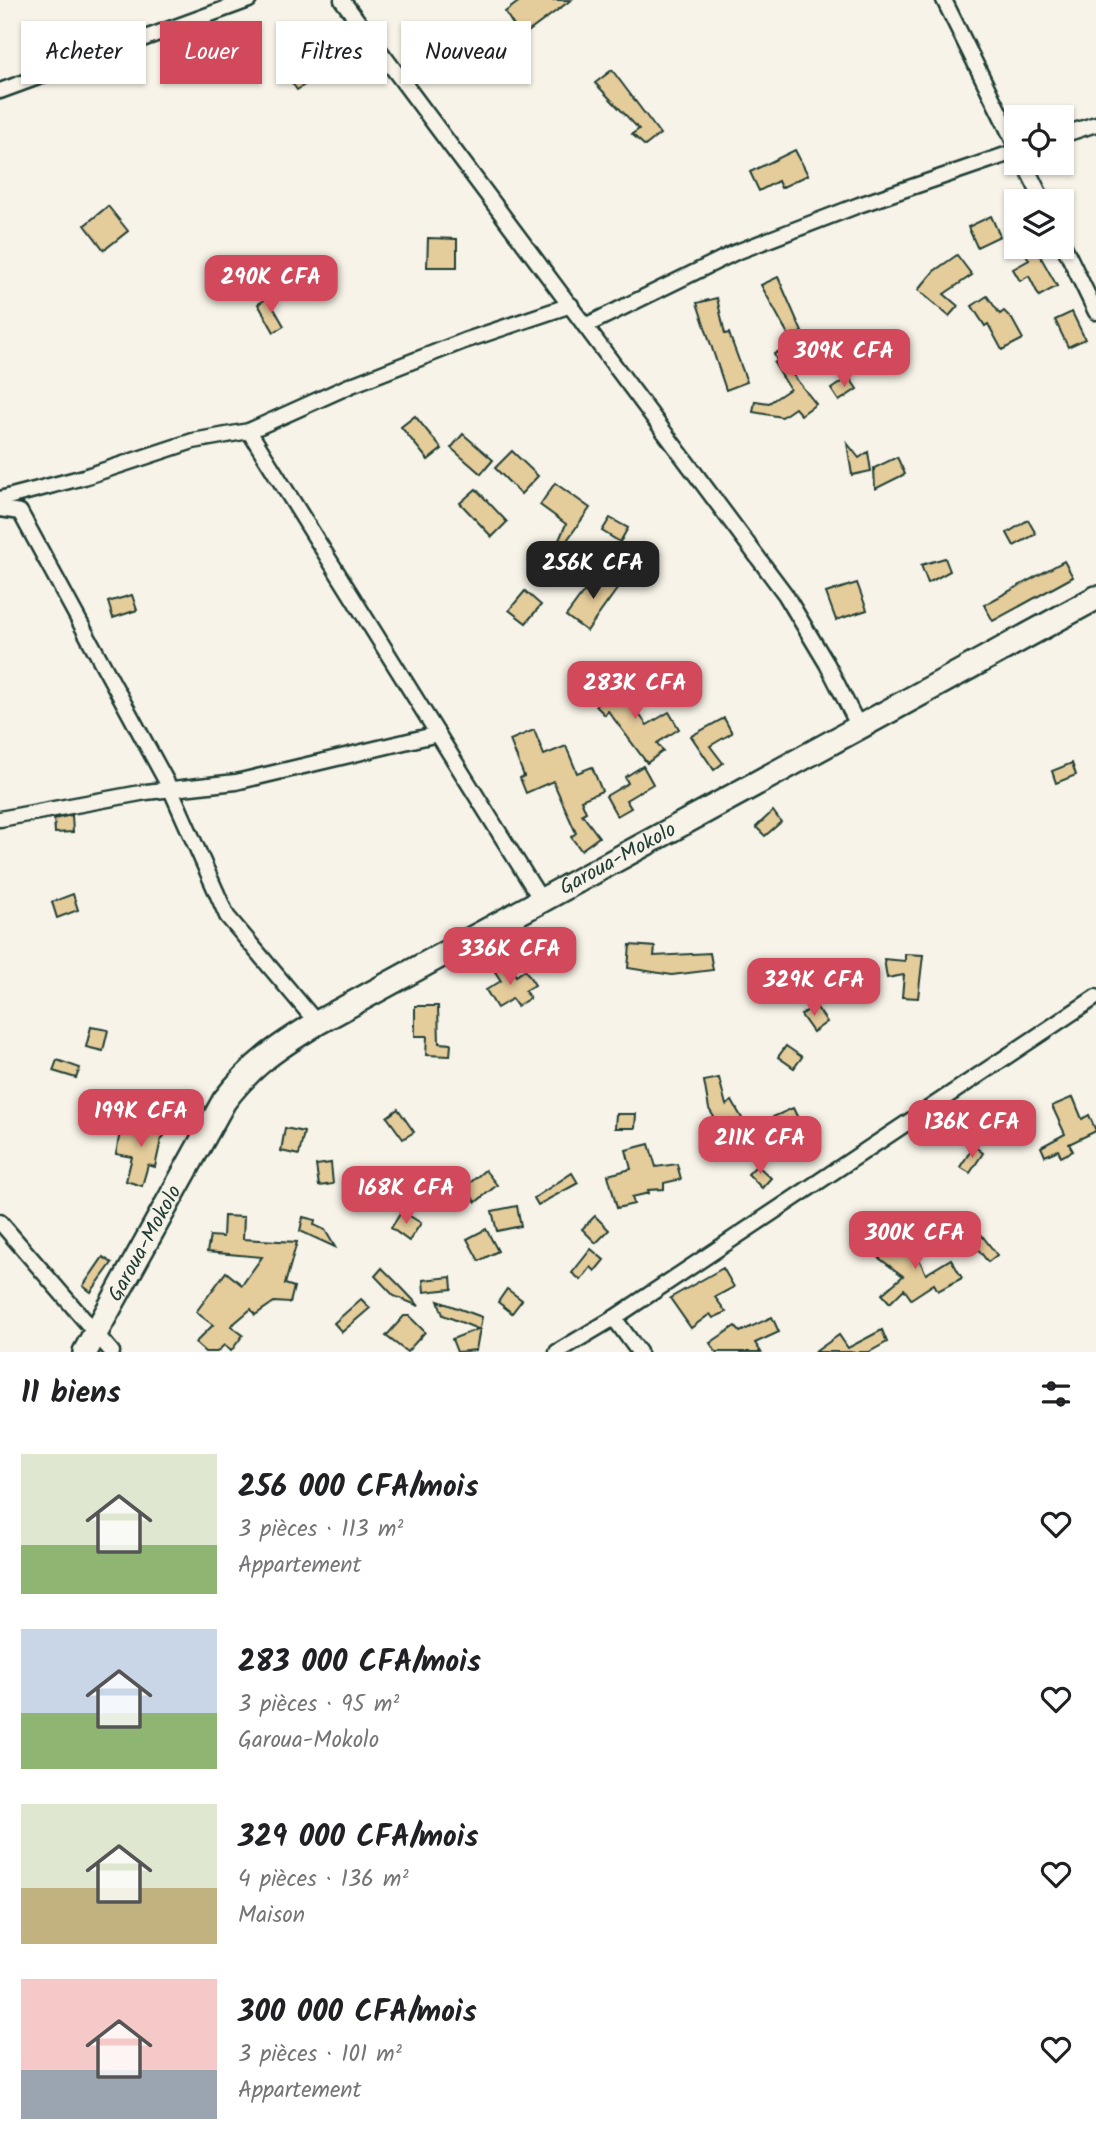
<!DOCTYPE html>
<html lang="fr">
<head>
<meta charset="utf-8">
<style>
	body { margin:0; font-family:Kalam,sans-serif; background:#f6f6f6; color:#202124; height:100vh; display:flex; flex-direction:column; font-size:26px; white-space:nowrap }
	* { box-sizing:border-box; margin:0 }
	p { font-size:23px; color:#757577 }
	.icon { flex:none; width:38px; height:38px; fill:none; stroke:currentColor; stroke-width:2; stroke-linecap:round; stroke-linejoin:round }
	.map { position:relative; height:1352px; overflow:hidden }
	.panel { display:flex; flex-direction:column; background:#fff; flex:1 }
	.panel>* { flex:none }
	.top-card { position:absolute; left:21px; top:21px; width:700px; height:63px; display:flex; gap:14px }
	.buttons { position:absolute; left:1004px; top:105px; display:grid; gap:14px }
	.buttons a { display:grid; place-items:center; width:70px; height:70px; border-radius:0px; background:#fff; box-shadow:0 2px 5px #0004; font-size:35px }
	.price { position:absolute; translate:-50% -60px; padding:0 16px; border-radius:14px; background:#d1495b; color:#fff; font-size:23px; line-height:46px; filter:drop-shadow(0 2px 4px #0008) }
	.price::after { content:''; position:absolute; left:50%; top:42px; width:21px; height:16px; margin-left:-10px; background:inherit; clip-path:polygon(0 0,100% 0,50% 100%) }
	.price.active { background:#222; color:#fff }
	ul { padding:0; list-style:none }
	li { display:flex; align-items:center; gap:21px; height:175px; padding:0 21px }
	li span { display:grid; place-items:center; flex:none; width:196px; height:140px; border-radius:0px; color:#555 }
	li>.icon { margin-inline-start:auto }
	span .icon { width:84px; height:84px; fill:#fffc; stroke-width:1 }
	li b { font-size:30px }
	h2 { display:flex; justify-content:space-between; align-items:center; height:84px; padding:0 21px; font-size:30px }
	.tag { padding:0 24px; border-radius:0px; background:#fff; box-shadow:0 2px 5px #0004; font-size:24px; line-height:63px }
	.tag.active { background:#d1495b; color:#fff }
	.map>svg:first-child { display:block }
	.building { fill:#e5cc9b; stroke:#1f3d34; stroke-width:2 }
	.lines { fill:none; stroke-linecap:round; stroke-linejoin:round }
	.street-casing { stroke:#1f3d34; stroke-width:19 }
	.primary-casing { stroke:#1f3d34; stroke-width:28 }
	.street { stroke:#f7f3e8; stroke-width:14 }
	.primary { stroke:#f7f3e8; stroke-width:23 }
	.labels { text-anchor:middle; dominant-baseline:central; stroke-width:5; stroke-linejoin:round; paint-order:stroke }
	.street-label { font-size:21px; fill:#1f3d34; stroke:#f7f3e8 }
</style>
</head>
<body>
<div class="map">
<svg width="1096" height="1352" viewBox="0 0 1096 1352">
	<rect width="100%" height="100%" fill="#f7f3e8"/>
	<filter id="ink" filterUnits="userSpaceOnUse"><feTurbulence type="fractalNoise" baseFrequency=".0143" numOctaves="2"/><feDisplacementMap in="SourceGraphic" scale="14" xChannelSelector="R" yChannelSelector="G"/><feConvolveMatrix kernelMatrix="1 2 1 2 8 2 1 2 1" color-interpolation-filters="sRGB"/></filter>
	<g filter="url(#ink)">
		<g class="building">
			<path d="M521,0H571L521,37L505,12Z"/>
			<path d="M306,55L320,75L297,90L283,70Z"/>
			<path d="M612,70L660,134L645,146L632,134L639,129L595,83Z"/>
			<path d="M795,150L808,175L781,188L778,181L759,191L750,172Z"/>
			<path d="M108,206L128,231L104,250L85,225Z"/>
			<path d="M991,216L1000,236L977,247L968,227Z"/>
			<path d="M428,238L457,239V267H427Z"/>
			<path d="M1022,247H1035L1057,286L1039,296L1029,276L1020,281L1013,269L1029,260Z"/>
			<path d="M957,255L972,275L944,294L958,306L949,316L918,290L934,271Z"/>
			<path d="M778,277L802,332L790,338L761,285Z"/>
			<path d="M987,296L1000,314L1004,311L1012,319L1023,339L1002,350L988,324L985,326L972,306Z"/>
			<path d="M268,298L284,326L274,332L258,304Z"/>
			<path d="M717,298L725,334L729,333L731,339L747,382L726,390L697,303Z"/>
			<path d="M1072,312L1085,339L1068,347L1055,320Z"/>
			<path d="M895,337L905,350L886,363L878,346L887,338Z"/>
			<path d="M787,347L798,372L793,375L816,404L801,415L795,408L782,417L753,412L755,401L769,403L790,389L774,363L777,361L774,354Z"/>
			<path d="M849,377L857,389L839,401L831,389Z"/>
			<path d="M415,416L442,449L428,460L401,427Z"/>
			<path d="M463,434L493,460L481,474L451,448Z"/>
			<path d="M847,443L859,458L868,452L871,471L852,475Z"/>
			<path d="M512,451L538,476L521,494L495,468Z"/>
			<path d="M897,457L905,474L875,489L874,468Z"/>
			<path d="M555,483L590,508L565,543L580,550L574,565L552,556L566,524L540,505Z"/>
			<path d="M476,489L507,522L492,537L460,503Z"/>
			<path d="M610,518L628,528L620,542L602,531Z"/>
			<path d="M1028,520L1036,534L1014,546L1007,533Z"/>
			<path d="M945,558L950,571L928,583L921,565Z"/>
			<path d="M1064,561L1073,577L993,621L984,605Z"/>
			<path d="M600,570L620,585L587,631L566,616Z"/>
			<path d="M857,583L867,610L836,620L826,593Z"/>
			<path d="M525,591L541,605L526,623L509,610Z"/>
			<path d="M132,595L137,610L113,618L108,602Z"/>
			<path d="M609,677L632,700L630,702L647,725L669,712L679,729L657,743L663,751L647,763L608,711L605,715L596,706L605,697L597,689Z"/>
			<path d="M724,718L732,733L710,746L723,763L714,770L691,736Z"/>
			<path d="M534,730L544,755L566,746L577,773L592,767L602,791L581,800L586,812L582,814L599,837L581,850L571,837L576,833L553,781L526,793L520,778L524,776L510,740Z"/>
			<path d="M1072,763L1076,775L1056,783L1052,771Z"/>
			<path d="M643,766L653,784L626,800L631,808L617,816L606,796L628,783L625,777Z"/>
			<path d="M773,811L781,822L765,836L756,827Z"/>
			<path d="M72,815L73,832L55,833L54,819Z"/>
			<path d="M73,894L78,910L57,918L52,902Z"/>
			<path d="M630,945L655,947L654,956L710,953L713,970L672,975L628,968Z"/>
			<path d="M905,954L923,955L918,998L902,997L904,975L887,978L884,959L905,961Z"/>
			<path d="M507,962L516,976L525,970L535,985L525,991L530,998L517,1006L512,999L497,1008L486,990L501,981L494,970Z"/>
			<path d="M815,1005L827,1022L813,1032L801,1015Z"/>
			<path d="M415,1006H438L439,1043L451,1044L450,1056L426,1055L427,1036H415Z"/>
			<path d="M91,1027L108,1030L103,1051L86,1047Z"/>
			<path d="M786,1046L802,1057L794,1068L778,1057Z"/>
			<path d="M57,1060L80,1068L76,1078L53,1071Z"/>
			<path d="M719,1078L726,1105L732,1101L743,1120L739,1124L745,1132L730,1143L709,1109L704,1081Z"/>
			<path d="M1073,1097L1082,1119L1089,1115L1096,1131L1069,1144L1073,1151L1061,1157L1058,1150L1045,1156L1041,1147L1065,1134L1052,1106Z"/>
			<path d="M793,1108L803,1129L783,1138L773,1117Z"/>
			<path d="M398,1109L414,1132L403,1139L387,1117Z"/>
			<path d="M948,1109L957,1123L941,1134L932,1121Z"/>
			<path d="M616,1114H636L635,1128H615Z"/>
			<path d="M160,1118L172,1126L161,1140L155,1167L148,1165L142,1186L126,1181L132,1157L116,1154L121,1126L150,1132Z"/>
			<path d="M285,1128L304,1132L299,1155L281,1151Z"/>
			<path d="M649,1144L656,1167L677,1164L681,1179L664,1183V1189L648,1190L649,1193L632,1197L634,1204L617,1208L608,1175L631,1169L626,1150Z"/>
			<path d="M974,1146L983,1153L970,1173L960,1167Z"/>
			<path d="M331,1163L333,1184L319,1186L316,1165Z"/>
			<path d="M757,1165L771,1178L762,1188L748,1174Z"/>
			<path d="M485,1170L497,1185L476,1202L464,1188Z"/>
			<path d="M572,1173L578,1183L538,1205L534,1198Z"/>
			<path d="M517,1206L521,1226L497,1231L492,1211Z"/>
			<path d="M402,1211L421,1223L409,1241L391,1228Z"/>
			<path d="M224,1216L244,1217L243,1239L297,1242L285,1284L294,1287L290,1303L274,1302L255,1315L251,1309L231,1326L243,1335L231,1351L224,1345L217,1352H205L195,1343L213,1325L196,1312L226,1272L242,1285L262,1257L207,1252L210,1236L223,1237Z"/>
			<path d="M595,1216L609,1230L596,1243L582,1229Z"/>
			<path d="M303,1217L315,1220L314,1225L325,1230L335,1247L300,1231Z"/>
			<path d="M486,1229L498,1251L479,1261L467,1239Z"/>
			<path d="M977,1229L997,1255L988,1262L968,1236Z"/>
			<path d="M908,1235L926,1274L951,1259L962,1278L938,1291L934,1284L911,1299L904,1289L890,1303L882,1294L903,1276L879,1258L894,1237L896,1240Z"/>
			<path d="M591,1249L604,1260L595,1271L591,1267L581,1280L572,1273Z"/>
			<path d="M103,1257L112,1263L91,1292L83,1286Z"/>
			<path d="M382,1268L400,1286L419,1306L394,1296L375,1276Z"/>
			<path d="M723,1268L734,1287L715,1297L726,1312L713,1318L710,1314L691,1328L670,1298Z"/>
			<path d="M451,1277L452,1289L424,1292L423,1280Z"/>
			<path d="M507,1289L522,1300L512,1313L498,1302Z"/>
			<path d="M361,1299L370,1308L342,1332L334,1323Z"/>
			<path d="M438,1301L482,1317L476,1350L457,1352L452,1339L478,1329L443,1315Z"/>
			<path d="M404,1316H409L425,1332L407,1352L386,1336Z"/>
			<path d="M772,1317L779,1332L755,1343L761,1352H716L710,1343L735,1326L740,1332Z"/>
			<path d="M882,1330L887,1342L869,1352H815L839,1335L848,1348Z"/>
		</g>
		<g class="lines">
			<g class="street-casing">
				<g id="street">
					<path d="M342,0L785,594L827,664L859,727"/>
					<path d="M944,0L1017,148"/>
					<path d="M0,91L249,0"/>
					<path d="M1062,135L1096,124"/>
					<path d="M1024,163L1043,201"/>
					<path d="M1062,242L1096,312"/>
					<path d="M585,326L734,253L859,205L1017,151"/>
					<path d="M249,431L543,903"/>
					<path d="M0,499L84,477L193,441L249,431L349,386L464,341L571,305"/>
					<path d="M0,509L20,512L171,790L227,916L317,1023"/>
					<path d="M0,819L146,792L236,782L438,734"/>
					<path d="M0,1222L112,1352"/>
					<path d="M614,1318L639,1352"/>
					<path d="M557,1352L614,1318L1096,997"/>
				</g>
			</g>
			<g class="primary-casing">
				<g id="primary">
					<path id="s1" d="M85,1352L224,1101C252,1064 278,1047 317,1023L1096,598"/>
				</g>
			</g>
			<use href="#street" class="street"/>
			<use href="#primary" class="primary"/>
		</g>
	</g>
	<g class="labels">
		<g class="street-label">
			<text stroke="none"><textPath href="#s1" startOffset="752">Garoua-Mokolo</textPath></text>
			<text stroke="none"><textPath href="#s1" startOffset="124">Garoua-Mokolo</textPath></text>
		</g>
	</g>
</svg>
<div class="buttons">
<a><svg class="icon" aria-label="locate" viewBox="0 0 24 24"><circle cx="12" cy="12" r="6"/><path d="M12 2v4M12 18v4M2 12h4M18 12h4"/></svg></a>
<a><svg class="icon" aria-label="layers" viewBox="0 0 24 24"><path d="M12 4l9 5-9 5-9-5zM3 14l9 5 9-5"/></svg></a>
</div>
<b class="price" style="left:271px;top:315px">290K CFA</b>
<b class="price" style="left:844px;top:389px">309K CFA</b>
<b class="price active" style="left:593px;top:601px">256K CFA</b>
<b class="price" style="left:635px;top:721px">283K CFA</b>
<b class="price" style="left:510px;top:987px">336K CFA</b>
<b class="price" style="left:814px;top:1018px">329K CFA</b>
<b class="price" style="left:141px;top:1149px">199K CFA</b>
<b class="price" style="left:972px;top:1160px">136K CFA</b>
<b class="price" style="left:760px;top:1176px">211K CFA</b>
<b class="price" style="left:406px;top:1226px">168K CFA</b>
<b class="price" style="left:915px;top:1271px">300K CFA</b>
<div class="top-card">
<a class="tag">Acheter</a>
<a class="tag active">Louer</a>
<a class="tag">Filtres</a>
<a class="tag">Nouveau</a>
</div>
</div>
<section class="panel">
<h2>11 biens<svg class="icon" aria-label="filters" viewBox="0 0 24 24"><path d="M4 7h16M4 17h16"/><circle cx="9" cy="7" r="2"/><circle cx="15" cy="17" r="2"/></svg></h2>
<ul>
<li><span style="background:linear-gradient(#dfe7d0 65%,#8fb573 0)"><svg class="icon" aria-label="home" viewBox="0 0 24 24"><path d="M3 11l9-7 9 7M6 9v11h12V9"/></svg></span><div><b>256 000 CFA/mois</b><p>3 pièces · 113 m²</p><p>Appartement</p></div><svg class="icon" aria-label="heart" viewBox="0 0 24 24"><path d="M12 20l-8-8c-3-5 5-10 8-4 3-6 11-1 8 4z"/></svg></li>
<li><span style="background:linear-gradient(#c9d6e8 60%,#8fb573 0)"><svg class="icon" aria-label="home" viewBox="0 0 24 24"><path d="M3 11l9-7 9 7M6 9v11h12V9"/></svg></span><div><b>283 000 CFA/mois</b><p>3 pièces · 95 m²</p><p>Garoua-Mokolo</p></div><svg class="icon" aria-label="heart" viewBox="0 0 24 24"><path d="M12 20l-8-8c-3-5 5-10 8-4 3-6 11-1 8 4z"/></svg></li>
<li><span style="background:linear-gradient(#dfe7d0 60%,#c2b280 0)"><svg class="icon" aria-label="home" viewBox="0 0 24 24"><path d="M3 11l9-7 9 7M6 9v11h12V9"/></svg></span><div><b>329 000 CFA/mois</b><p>4 pièces · 136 m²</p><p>Maison</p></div><svg class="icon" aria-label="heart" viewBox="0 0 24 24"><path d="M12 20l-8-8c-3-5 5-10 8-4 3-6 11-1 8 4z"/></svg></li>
<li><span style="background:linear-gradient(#f6c9c9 65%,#9aa5b1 0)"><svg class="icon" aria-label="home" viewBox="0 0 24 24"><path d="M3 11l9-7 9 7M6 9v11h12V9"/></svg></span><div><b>300 000 CFA/mois</b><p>3 pièces · 101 m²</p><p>Appartement</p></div><svg class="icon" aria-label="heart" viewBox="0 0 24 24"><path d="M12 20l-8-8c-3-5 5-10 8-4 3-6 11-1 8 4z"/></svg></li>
</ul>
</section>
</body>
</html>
